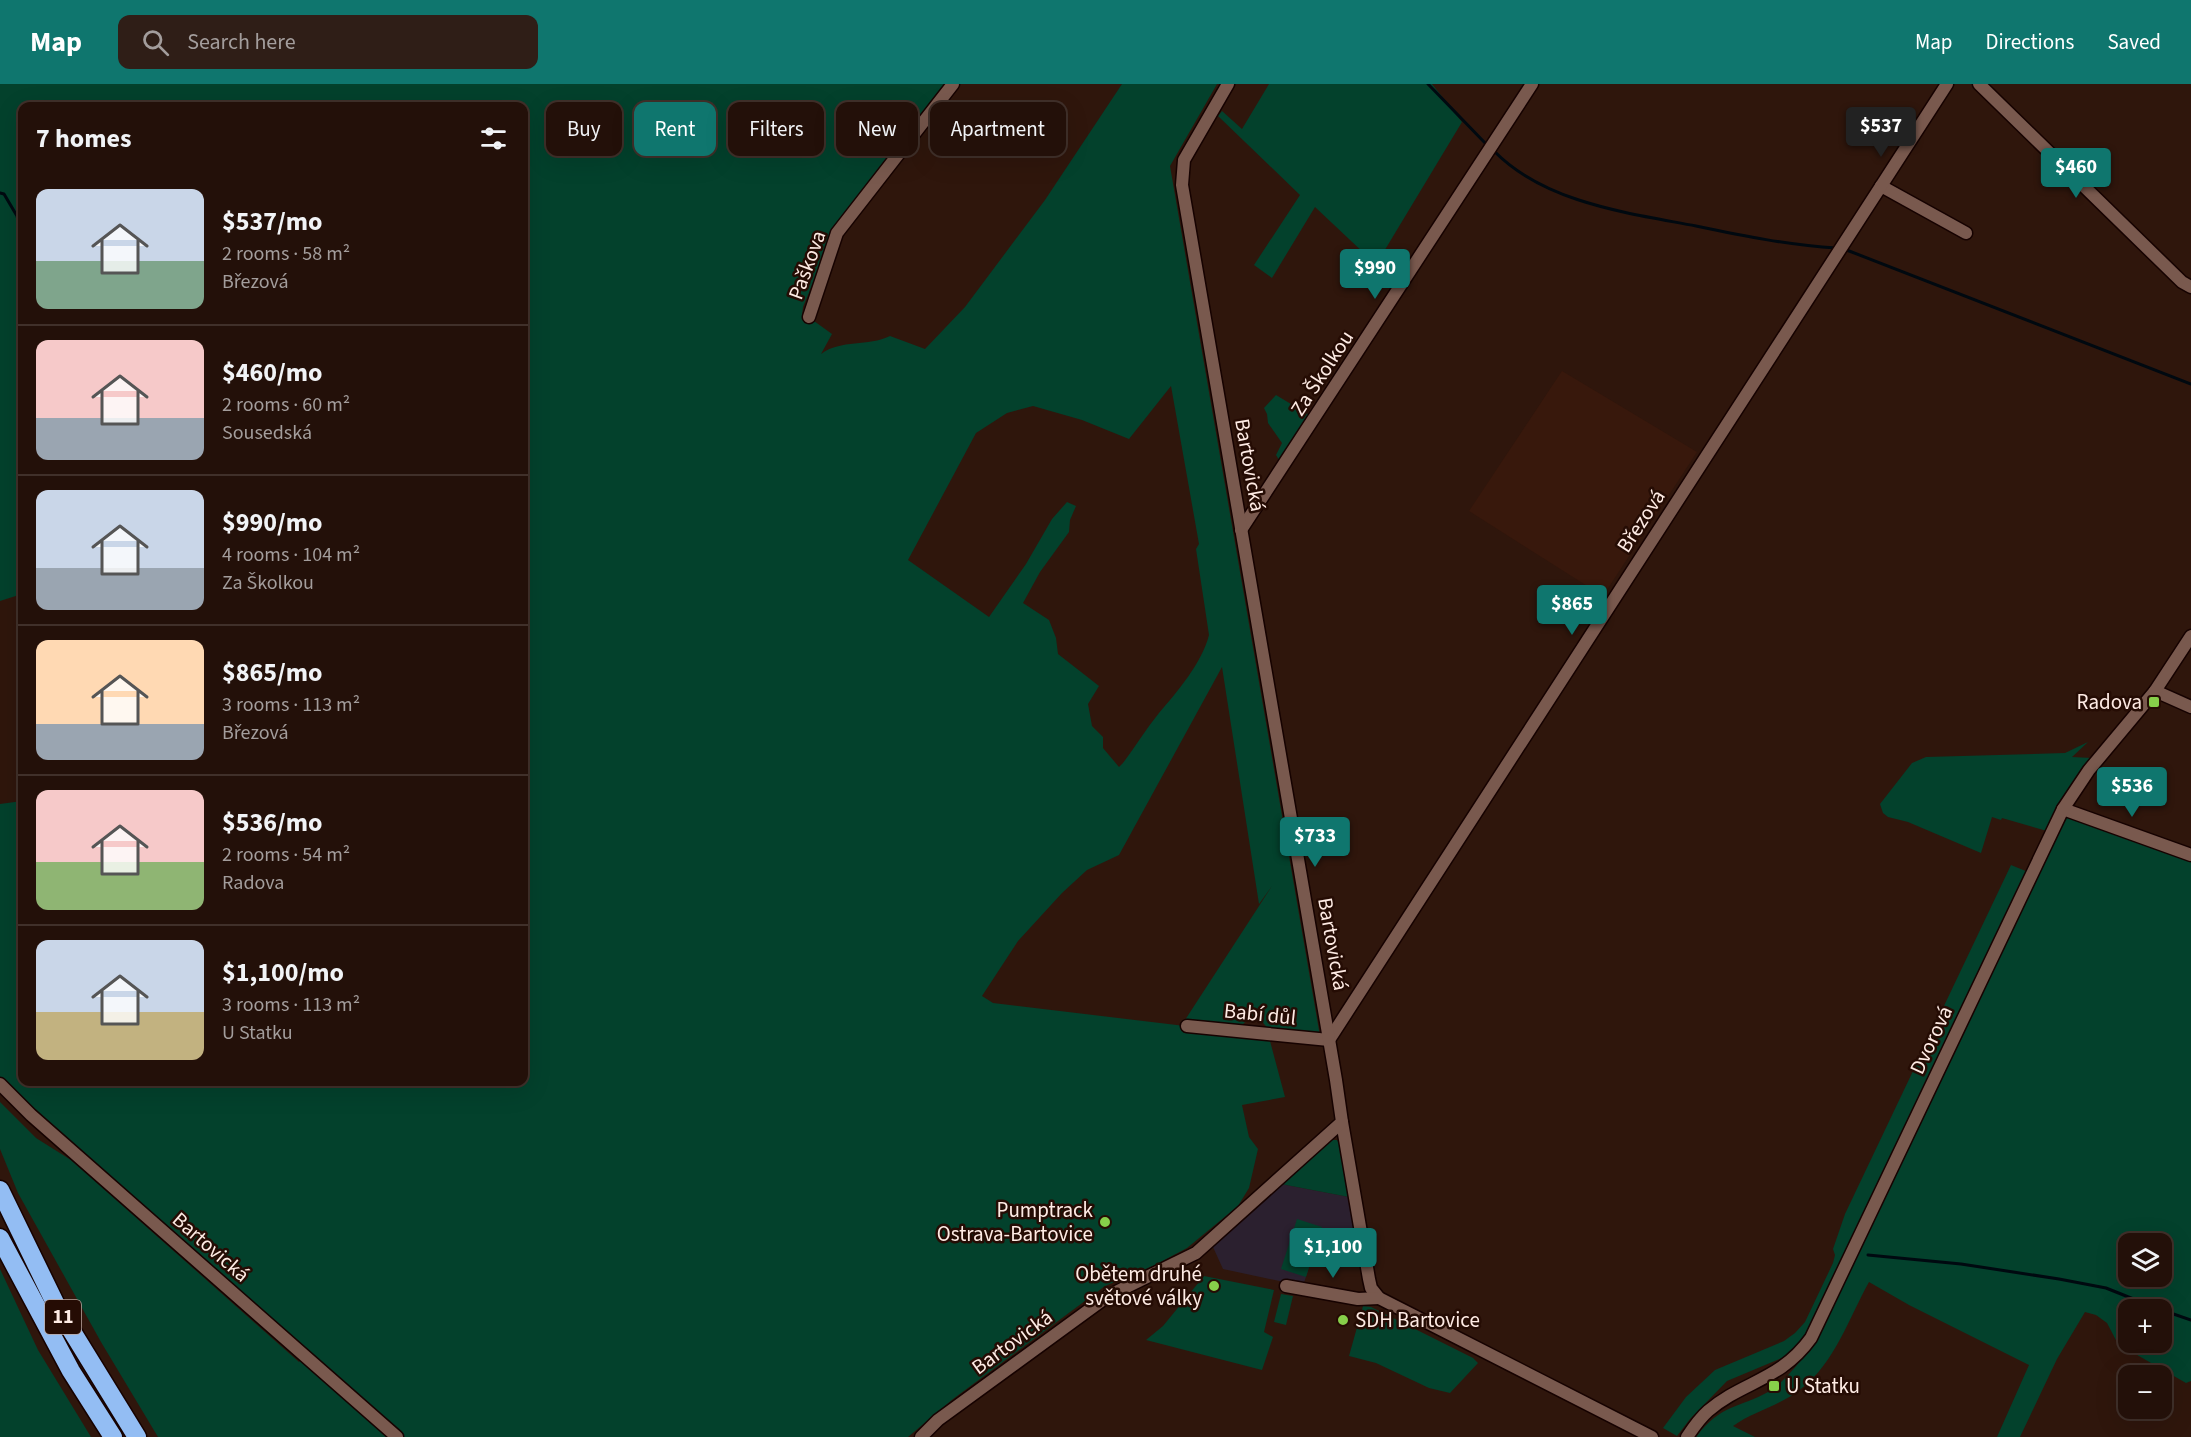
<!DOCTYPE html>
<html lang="en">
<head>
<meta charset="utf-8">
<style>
	body { margin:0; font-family:"Source Sans 3",sans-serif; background:#2f1e17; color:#f1f3f6; height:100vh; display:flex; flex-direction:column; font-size:22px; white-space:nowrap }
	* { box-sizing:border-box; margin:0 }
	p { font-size:20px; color:#a39d9c }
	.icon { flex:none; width:33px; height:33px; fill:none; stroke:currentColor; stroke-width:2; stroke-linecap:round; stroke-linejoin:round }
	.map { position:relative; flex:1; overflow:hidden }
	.sheet { position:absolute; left:18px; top:18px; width:510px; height:984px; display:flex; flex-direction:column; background:#231009; border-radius:12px; box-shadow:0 6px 24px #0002,0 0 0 2px #40302a }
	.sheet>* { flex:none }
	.hud { position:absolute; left:546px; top:18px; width:570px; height:54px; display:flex; gap:12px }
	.buttons { position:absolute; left:2118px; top:1149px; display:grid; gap:12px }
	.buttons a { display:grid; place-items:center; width:54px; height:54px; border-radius:12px; background:#231009; box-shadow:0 6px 24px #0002,0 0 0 2px #40302a; font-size:30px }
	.price { position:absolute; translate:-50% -51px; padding:0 14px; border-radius:6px; background:#0f766e; color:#fff; font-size:20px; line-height:39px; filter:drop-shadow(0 2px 3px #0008) }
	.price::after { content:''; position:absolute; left:50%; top:36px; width:18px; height:14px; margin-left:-9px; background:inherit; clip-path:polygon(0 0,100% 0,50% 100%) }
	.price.selected { background:#222; color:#fff }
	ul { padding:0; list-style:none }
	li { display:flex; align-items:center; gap:18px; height:150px; padding:0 18px }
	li+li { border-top:2px solid #40302a }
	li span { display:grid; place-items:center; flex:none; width:168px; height:120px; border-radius:12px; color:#555 }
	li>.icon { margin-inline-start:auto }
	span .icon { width:72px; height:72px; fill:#fffc; stroke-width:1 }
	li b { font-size:26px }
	h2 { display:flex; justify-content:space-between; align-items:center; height:72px; padding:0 18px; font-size:26px }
	.pill { padding:0 21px; border-radius:12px; background:#231009; box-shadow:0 6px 24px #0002,0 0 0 2px #40302a; font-size:21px; line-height:54px }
	.pill.selected { background:#0f766e; color:#fff }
	header { display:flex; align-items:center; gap:36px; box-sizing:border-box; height:84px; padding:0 30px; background:#0f766e; color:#fff }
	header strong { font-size:28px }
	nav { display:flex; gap:33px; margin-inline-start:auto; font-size:21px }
	.search { width:420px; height:54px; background:#2f1e17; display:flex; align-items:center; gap:15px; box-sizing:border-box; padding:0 21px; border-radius:12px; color:#a39d9c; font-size:22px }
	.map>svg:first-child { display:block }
	.built { fill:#38180c }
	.education { fill:#2b202f }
	.green { fill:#03412c; fill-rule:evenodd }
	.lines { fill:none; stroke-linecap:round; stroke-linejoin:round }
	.stream { stroke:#000910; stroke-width:3 }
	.minor-casing { stroke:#160200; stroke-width:15 }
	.highway-casing { stroke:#160200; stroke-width:21 }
	.minor { stroke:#79594e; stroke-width:12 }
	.highway { stroke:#93bdf3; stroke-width:18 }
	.poi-dot { fill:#87cf4a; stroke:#250c04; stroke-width:2 }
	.labels { text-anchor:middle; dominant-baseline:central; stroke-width:5; stroke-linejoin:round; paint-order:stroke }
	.shield { fill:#250c04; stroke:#bda8a1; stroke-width:1.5 }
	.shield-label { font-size:20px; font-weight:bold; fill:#feebe4 }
	.street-label { font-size:21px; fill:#feebe4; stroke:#250c04 }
	.poi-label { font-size:21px; fill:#feebe4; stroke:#250c04; text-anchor:end }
</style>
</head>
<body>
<header>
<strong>Map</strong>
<div class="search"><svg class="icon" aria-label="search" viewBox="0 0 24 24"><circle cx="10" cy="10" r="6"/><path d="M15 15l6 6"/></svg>Search here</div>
<nav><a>Map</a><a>Directions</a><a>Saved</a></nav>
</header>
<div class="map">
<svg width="2191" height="1353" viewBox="0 0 2191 1353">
	<rect width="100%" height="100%" fill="#2f160c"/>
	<path class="built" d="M1562,287L1697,368L1603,512L1469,427Z"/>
	<path class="education" d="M1281,1100L1349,1113L1357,1161L1319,1152L1303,1202L1223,1185L1213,1163Z"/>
	<g class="green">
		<path d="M0,0H947L835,145L803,223L802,232L814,237L832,250L821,270C841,255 868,263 890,252L925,265L965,223L1045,116L1122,0H1217L1170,82L1320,952L1269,946L1260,935L1249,934L1240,943L1185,936L1272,802L1259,820L1222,583L1119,771L1087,786L1062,809L1018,857L982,912L993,919L1185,942L1186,948L1270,957L1285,1013L1242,1021L1249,1053L1258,1065L1249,1104L1238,1122L1187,1164L1155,1181L1105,1202L953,1315L908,1353H158L101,1258L18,1109L0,1065V1018L36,1054L71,1076L299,1278L305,1266L0,1000V720L22,717V998H524V22H22V510L0,517ZM1171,302L1199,460L1196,465L1209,551C1202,579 1177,608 1159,629C1146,645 1135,663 1123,679L1119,683L1103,664V653L1092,642L1088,620L1099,602L1058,570L1056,554L1049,536L1023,519L1040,488L1069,448L1070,436L1076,422L1067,418L1052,435L1026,480L989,533L908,476L976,349L1007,329L1033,322L1082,336L1129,355Z"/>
		<path d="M1269,0H1432L1462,38L1380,174L1401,194L1395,203L1384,188L1315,123L1272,194L1254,181L1300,111L1218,32L1222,27L1242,45Z"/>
		<path d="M1276,311L1311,332L1281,379L1276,371L1282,359L1268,339L1267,330L1264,324Z"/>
		<path d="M2088,658L2072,673L2092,674L2072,699L2047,747L2002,734L2001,736L1992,733L1981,769L1908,738L1888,733L1883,729L1880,720L1912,679L1926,673L2065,669Z"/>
		<path d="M2066,730L2191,774V1297L2186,1299L2118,1260L2107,1239L2096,1231L2085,1228L2057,1275L2020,1353H1997L2029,1281L1909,1221L1869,1198C1849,1234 1835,1278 1802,1304C1782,1321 1754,1327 1733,1342L1755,1353H1696C1722,1319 1738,1325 1770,1307C1783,1300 1808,1268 1817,1256L1961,956ZM2128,1160H2162V1192H2128ZM2128,1226H2162V1258H2128Z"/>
		<path d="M2011,781L2028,788L1953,941L1813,1242L1802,1258L1784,1273L1727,1297L1690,1335L1677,1352L1663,1344L1686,1313L1715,1286L1784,1257L1795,1249L1805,1238L1833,1179L1835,1171L1833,1165L1845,1130Z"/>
		<path d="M1331,1056H1337L1340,1061L1349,1113L1281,1100Z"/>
		<path d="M1297,1135L1322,1143L1306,1193L1281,1185Z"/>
		<path d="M0,1185L38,1266L91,1353H0Z"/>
		<path d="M1204,1192L1274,1206L1264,1248L1273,1253L1262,1286L1146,1256L1163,1242Z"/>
		<path d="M1281,1210L1293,1212L1286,1241L1274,1238Z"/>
		<path d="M1363,1222L1371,1223L1473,1274L1478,1279L1450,1309L1429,1304L1376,1279L1349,1272Z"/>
	</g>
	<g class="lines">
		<g class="stream">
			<path d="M1428,0L1487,61"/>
			<path d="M1494,67C1545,119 1628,129 1696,142C1744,152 1788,161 1836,164"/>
			<path d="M0,109L4,110L17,132L22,151"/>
			<path d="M1844,165L2191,300"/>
			<path d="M1868,1171L1961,1180L2059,1195L2106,1204L2161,1226"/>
			<path d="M2162,1226L2191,1236"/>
		</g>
		<g class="minor-casing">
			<g id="minor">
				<path d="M1979,0L2182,198L2191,203"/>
				<path d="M1881,102L1966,149"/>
				<path d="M809,233L837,149L953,0"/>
				<path d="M1241,446L1532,0"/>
				<path d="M2155,607L2191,623"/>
				<path d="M2063,725L2191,771"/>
				<path d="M1187,942L1329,956L1947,0"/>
				<path d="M0,1000L31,1031L397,1353"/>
				<path d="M1342,1038L1369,1195L1371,1204L1379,1214L1652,1353"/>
				<path d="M1286,1202L1358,1215L1379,1214"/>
				<path d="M921,1353L938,1336L1108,1212L1196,1169L1342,1038L1336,996L1182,101L1184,76L1228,0"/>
				<path d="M1687,1353C1693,1344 1699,1335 1708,1327C1743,1297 1780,1297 1811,1254L2063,725L2089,686L2155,607L2191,552"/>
			</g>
		</g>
		<g class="highway-casing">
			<g id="highway">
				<path d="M0,1106L57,1223L137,1353"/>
				<path d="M0,1154L71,1287L113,1353"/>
			</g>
		</g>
		<use href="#minor" class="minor"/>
		<use href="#highway" class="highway"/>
	</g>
	<g class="poi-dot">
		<rect x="2148" y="612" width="12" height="12" rx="3"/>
		<circle cx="1105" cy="1138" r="6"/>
		<circle cx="1214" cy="1202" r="6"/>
		<circle cx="1343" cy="1236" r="6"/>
		<rect x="1768" y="1296" width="12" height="12" rx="3"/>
	</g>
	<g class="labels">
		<rect class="shield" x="45" y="1216" width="36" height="34" rx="4.5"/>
		<g class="shield-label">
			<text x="63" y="1233">11</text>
		</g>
		<g class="street-label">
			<text transform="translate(807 181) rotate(-70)">Paškova</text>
			<text transform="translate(1322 289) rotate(-57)">Za Školkou</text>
			<text transform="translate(1250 381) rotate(80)">Bartovická</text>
			<text transform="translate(1641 437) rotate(-57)">Březová</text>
			<text transform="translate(1333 860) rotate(80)">Bartovická</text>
			<text transform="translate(1260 930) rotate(6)">Babí důl</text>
			<text transform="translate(1931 956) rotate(-65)">Dvorová</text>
			<text transform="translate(211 1163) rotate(41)">Bartovická</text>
			<text transform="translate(1012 1258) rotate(-36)">Bartovická</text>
		</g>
		<g class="poi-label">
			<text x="2142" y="618">Radova</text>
			<text x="1093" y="1126">Pumptrack<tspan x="1093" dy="24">Ostrava-Bartovice</tspan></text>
			<text x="1202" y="1190">Obětem druhé<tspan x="1202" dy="24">světové války</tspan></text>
			<text x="1355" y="1236" text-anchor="start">SDH Bartovice</text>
			<text x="1786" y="1302" text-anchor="start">U Statku</text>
		</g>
	</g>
</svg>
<div class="buttons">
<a><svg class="icon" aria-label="layers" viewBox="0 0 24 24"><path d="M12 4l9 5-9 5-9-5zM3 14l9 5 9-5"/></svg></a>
<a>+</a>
<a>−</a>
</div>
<b class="price selected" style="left:1881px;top:74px">$537</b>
<b class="price" style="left:2076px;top:115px">$460</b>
<b class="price" style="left:1375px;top:216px">$990</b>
<b class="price" style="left:1572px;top:552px">$865</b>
<b class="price" style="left:2132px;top:734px">$536</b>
<b class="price" style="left:1315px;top:784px">$733</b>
<b class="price" style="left:1333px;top:1195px">$1,100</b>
<div class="hud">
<a class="pill">Buy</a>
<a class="pill selected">Rent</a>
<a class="pill">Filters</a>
<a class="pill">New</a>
<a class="pill">Apartment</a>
</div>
<section class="sheet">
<h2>7 homes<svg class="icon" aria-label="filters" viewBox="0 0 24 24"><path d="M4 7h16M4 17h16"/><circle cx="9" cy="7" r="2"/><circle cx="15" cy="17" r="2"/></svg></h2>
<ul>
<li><span style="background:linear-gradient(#c9d6e8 60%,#7fa58c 0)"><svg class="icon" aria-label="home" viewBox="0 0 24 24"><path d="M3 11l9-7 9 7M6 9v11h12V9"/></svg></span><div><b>$537/mo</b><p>2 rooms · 58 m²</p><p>Březová</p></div></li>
<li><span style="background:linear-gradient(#f6c9c9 65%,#9aa5b1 0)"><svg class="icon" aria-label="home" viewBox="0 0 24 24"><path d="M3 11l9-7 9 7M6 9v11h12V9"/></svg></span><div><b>$460/mo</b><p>2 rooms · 60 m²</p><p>Sousedská</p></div></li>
<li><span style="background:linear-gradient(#c9d6e8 65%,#9aa5b1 0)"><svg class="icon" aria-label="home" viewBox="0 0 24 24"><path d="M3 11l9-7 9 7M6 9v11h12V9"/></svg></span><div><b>$990/mo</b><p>4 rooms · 104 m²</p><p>Za Školkou</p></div></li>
<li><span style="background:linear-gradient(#ffd9b3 70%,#9aa5b1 0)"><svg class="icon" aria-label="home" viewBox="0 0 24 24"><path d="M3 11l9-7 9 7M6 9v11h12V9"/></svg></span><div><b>$865/mo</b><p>3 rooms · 113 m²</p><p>Březová</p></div></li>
<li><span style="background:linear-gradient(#f6c9c9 60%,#8fb573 0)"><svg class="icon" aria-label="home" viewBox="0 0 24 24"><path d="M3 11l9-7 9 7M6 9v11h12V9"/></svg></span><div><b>$536/mo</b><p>2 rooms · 54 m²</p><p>Radova</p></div></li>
<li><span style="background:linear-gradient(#c9d6e8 60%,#c2b280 0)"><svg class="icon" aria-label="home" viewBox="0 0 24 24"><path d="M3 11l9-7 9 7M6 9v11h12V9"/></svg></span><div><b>$1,100/mo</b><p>3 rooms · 113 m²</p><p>U Statku</p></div></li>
</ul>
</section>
</div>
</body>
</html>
